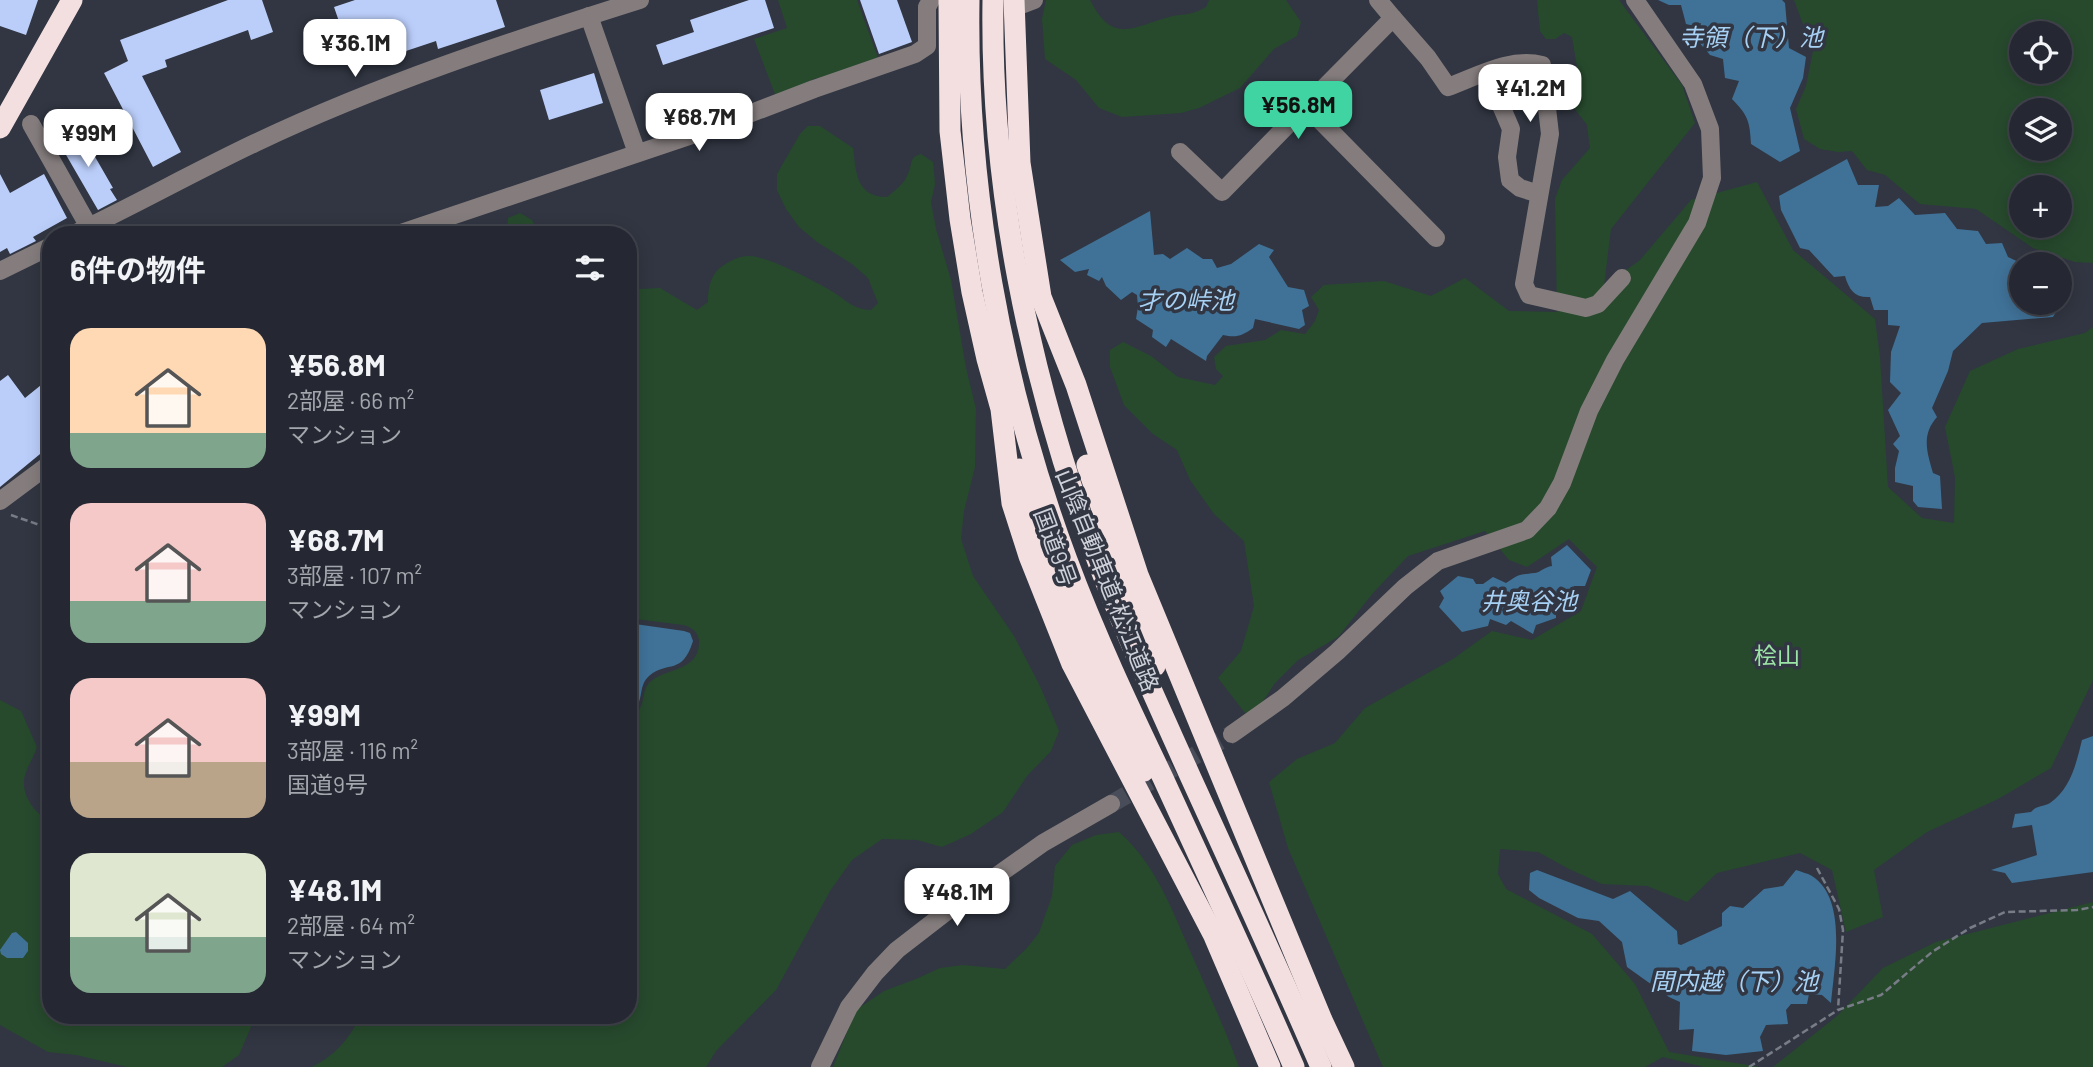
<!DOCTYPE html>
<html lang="ja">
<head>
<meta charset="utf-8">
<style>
	body { margin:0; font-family:Barlow,"Noto Sans JP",sans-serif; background:#2d303a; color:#f1f3f6; height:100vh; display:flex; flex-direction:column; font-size:26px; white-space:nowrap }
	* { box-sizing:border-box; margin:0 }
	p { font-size:23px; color:#a3a6ac }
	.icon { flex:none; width:38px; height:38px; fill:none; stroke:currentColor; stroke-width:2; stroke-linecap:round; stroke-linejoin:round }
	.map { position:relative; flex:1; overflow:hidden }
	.drawer { position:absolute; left:42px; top:226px; width:595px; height:798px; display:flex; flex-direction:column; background:#252832; border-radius:28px; box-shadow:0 4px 18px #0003,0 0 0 2px #42444d }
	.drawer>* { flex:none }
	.buttons { position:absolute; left:2009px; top:21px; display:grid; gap:14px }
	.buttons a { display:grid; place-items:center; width:63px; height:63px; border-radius:50%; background:#252832; box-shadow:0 4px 18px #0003,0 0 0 2px #42444d; font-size:35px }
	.price { position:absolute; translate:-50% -60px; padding:0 16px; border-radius:14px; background:#fff; color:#222; font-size:23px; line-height:46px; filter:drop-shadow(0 2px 4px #0008) }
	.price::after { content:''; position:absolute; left:50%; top:42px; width:21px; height:16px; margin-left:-10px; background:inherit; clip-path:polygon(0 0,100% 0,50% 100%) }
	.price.active { background:#40d4a2; color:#111 }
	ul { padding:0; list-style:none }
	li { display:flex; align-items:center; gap:21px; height:175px; padding:0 28px }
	li span { display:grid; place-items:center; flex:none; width:196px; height:140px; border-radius:21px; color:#555 }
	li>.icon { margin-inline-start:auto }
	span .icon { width:84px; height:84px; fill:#fffc; stroke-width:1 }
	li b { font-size:30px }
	h2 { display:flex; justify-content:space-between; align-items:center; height:84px; padding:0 28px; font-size:30px }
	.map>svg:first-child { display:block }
	.green { fill:#274a2d; fill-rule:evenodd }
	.water { fill:#407298 }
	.building { fill:#bbcefa }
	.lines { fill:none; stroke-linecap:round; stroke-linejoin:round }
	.minor-tunnel { stroke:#494d59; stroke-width:18; stroke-dasharray:18 9; stroke-linecap:butt }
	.path { stroke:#787c86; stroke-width:2.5; stroke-dasharray:7 3.5; stroke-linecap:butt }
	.minor { stroke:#857d7d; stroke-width:18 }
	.highway { stroke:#f3dfe0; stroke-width:21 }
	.labels { text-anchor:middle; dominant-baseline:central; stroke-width:7; stroke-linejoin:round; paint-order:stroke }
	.street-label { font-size:23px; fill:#ced1d9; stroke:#313642 }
	.park-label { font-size:23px; fill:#9ce4a6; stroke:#313642 }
	.water-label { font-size:24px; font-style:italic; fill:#a7d2f5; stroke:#313642 }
</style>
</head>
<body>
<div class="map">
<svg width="2093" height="1067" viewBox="0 0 2093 1067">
	<rect width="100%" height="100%" fill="#313642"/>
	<g class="green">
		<path d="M778,0H857L878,58L827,79L816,78L776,97L754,39L787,28Z"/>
		<path d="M1046,0H1090C1113,45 1132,27 1169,17C1185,13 1191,16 1206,7L1209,0H1286L1301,22L1297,36L1274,49L1240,88L1199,108L1181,113L1122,117L1099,108L1076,80L1045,59L1042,19Z"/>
		<path d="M1537,0H1619L1682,85L1695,123L1611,229L1604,286L1640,260L1691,200L1757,182L1793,250L1875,319L1880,357L1888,487L1922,518L1954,523L1955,477L1945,427L1970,371L2018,349L2085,333L2093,327V680L2051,768L1998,799L1927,832L1874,870L1883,917L1846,932L1832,870L1800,853L1717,873L1687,902L1647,886L1602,884L1569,869L1538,852L1500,849L1498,874L1506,889L1592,934L1635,984L1669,1052L1760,1067H1704L1663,1057L1645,1067H1383L1288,848L1269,782L1297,759L1335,743L1365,708L1453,659L1492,631L1532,640L1581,611L1597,567L1569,539L1527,567L1509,560L1485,531L1408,556L1373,593L1338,637L1298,660L1275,683L1258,709L1245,713L1218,678L1241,651L1254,606L1244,541L1214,514L1190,480L1177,450L1153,434L1124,405L1110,367V350L1123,342L1151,356L1178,377L1215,385L1223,376L1216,369L1214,357L1226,346L1265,340L1281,330L1305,334L1315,321L1319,310L1311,297L1324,285L1384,281L1431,296L1465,278L1509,311L1557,312L1555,199L1562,180L1590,148L1587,125L1568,100L1569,88L1577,67L1572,37L1564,33L1555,39H1546L1540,31Z"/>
		<path d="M1794,0H2093V263L2075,262L2033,248L1976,209L1920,204L1885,175L1867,170L1852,151L1838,152L1820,149L1804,139L1796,109L1806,86L1813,51ZM2060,33V72H2021V33ZM2060,110V149H2021V110ZM2021,187H2060V226H2021Z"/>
		<path d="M808,126H820L853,148C856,172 856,197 887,197C893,192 904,184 907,176C913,166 908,157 921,154L933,162L935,184L931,202L936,229L951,280L966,368L976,409L975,467L964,511L961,539L973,576L1014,636L1040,686L1059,731L1051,751L1027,776L1003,812L971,834L942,847L917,840L882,839L852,860L830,891L776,990L716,1051L706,1067H312C335,1056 350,1038 361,1015H628V720C632,717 638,713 640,708C645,700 642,691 649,683C663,668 698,672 699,644C700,633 692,627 683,625L628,618V284L640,289L660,288L697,310L708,302C708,287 711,273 724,265C732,260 739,256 749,256C768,256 816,282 833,292C847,301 855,310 871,310L878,303L868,278L852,264L817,242L799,227L786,209L777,190V174L800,134Z"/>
		<path d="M520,213L532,220L540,234H507L508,218Z"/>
		<path d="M0,700L21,711L37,747C34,757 29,763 26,772C18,792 34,814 51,822V1015H256L239,1055L222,1067H127L76,1055L48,1052L0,1025Z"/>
		<path d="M1119,832C1158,866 1174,916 1195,962C1210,997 1226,1031 1239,1067H833L856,1010L884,991L916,979L940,968L963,965L1005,969L1026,949L1039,933L1052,896L1055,866L1072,845L1096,835Z"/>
		<path d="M2093,902V1067H1773L1837,1016L1883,968L1936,942Z"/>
	</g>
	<g class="water">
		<path d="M1658,0H1782L1785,3L1789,48L1806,57L1803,78L1790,108L1800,151L1780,162L1751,144C1750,122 1748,115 1732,99L1739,81L1725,78L1723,59L1710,55L1697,40L1701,23L1694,26L1686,24L1681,5H1669Z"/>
		<path d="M1847,159L1858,185H1879L1875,207L1888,206L1899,198L1915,215L1945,213L1957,229L1978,231L1986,244L2002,243L2008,257L2023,264H2021V303H2060V283L2068,280L2070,292L2063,300L2053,317L1982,323L1953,351L1948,371L1932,408L1937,417C1921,435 1927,452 1933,473L1940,476L1942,509L1918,507L1913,501V486L1895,482V468L1899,451L1893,444L1900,436L1888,410L1901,393L1890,382L1891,352L1900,326L1888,325V310H1874L1870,297C1855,298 1849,290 1845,276L1834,277L1809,250L1800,248L1781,210L1779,196Z"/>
		<path d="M1150,211L1154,255L1163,254L1170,259L1187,248L1203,259H1212L1217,268L1231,264L1259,244L1274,250L1269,257L1288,287L1304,290L1309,306L1302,310L1305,325L1299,329L1255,319L1253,328C1242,336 1236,338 1223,335L1207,356L1206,361L1171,339L1166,347L1152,337L1153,330L1136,319L1138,307L1137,295L1132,292L1121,300L1106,286L1102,277L1099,281L1087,275L1089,269L1075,272L1060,260Z"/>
		<path d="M1567,545L1591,570L1585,586H1574L1577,609L1556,610V618L1536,625L1533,634L1511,621L1506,625L1490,619L1488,626L1462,632L1439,607L1444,598L1440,591L1458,576L1473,579L1476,584H1483L1493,577L1506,583C1521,573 1517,575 1535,573C1541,572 1544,567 1552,566L1551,557Z"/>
		<path d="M628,623L684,631L690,633L693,641C682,676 668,660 649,676C639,685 643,697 637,706C635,709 631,711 628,714Z"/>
		<path d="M2093,736V872L2012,883L2005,873L1991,870L2037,855L2032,825L2012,828L2015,814L2031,812C2037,805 2043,807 2050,803C2071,788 2076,764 2082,740Z"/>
		<path d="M1537,870L1613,899L1630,891L1677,931L1678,944L1681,945L1722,926V913L1730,906L1743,908L1764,889L1783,886L1796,870C1801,872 1807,873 1812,876C1848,899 1834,968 1831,1003L1822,995L1809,994L1807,1004H1791L1786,1010L1788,1024L1766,1025L1760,1037L1763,1051L1726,1055L1692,1051L1694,1029L1679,1030L1680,1002L1669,997L1627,967L1622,942L1599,921L1578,918L1539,898L1529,890L1530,873Z"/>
		<path d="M16,932L28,943V951L23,958H7L1,954L0,950L12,933Z"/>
	</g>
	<g class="building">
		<path d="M0,0H38L26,35L0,26Z"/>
		<path d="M228,0H262L273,32L251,40L248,30L165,60L167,67L142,76L181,152L153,167L104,73L128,61L120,40Z"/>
		<path d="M355,0H496L505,27L438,49L436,41L355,68L334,7Z"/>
		<path d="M749,0H765L774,28L663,65L656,45L694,32L690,20Z"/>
		<path d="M860,0H897L912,42L879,54Z"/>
		<path d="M594,73L603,103L549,120L540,90Z"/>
		<path d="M79,129L113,188L110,189L117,200L98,210L58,141Z"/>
		<path d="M0,174L10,193L44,174L67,218L33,237L36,241L10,254L7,248L0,252Z"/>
		<path d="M8,375L25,398L51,377V445L0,487V381Z"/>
	</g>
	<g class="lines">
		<path class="minor-tunnel" d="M1111,804L1232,734"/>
		<g class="path">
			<path d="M11,515L51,529"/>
			<path d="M1817,868L1839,909L1843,930L1838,1010"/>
			<path d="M1749,1067L1838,1010L1881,995L1932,952L1970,928L2005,912L2077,910L2093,907"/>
		</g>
		<g class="minor">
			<path d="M1378,0L1393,18"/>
			<path d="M1013,8L1034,0"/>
			<path d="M589,16L637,153"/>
			<path d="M1487,73L1511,129L1507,157L1510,180L1520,188L1539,194"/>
			<path d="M1306,106L1393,18L1428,58L1448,87C1478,76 1510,57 1542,65L1550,134L1524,284L1529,295L1586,308L1598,304L1622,278"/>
			<path d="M31,124L89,227"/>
			<path d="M1180,152L1222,192L1306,106L1436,238"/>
			<path d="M74,234C135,205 194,172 255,143C379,84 510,41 640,0"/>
			<path d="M398,234L710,129L814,89L915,54L927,46V7L931,0"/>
			<path d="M0,271L51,246"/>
			<path d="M0,501L51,463"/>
			<path d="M1232,734L1283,698L1337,652L1405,587L1438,561L1527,530L1548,508L1562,483L1589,411L1615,360L1697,223L1712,178L1710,129L1693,84L1635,0"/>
			<path d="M820,1067L849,1007L875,973L897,950L950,909L1043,843L1111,804"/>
		</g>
		<g class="highway">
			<path d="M949,0L950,131L960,219L972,292L987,359L1001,409L1012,503L1029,556L1072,664L1214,936L1270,1067"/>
			<path d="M969,0C966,190 1001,383 1067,560C1095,635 1129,707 1163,778C1207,874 1252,970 1294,1067"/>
			<path d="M993,0C990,186 1029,374 1093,549C1122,627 1157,702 1191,778C1235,874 1279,970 1321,1067"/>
			<path d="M1014,0L1020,163L1041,297L1076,385L1138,575L1322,1020L1344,1067"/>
			<path d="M0,128L72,0"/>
			<path d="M1087,465L1155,666"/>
			<path d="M1019,469L1030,509L1081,645L1144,771"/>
		</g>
	</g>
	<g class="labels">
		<g class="street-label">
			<text transform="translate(1056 547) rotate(70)">国道9号</text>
			<text transform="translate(1108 580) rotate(68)">山陰自動車道;松江道路</text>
		</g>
		<g class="park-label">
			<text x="1777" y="655">桧山</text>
		</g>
		<g class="water-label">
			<text x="1751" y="36">寺領（下）池</text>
			<text x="1186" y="299">才の峠池</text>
			<text x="1529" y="600">井奥谷池</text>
			<text x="1734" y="980">間内越（下）池</text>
		</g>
	</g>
</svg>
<div class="buttons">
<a><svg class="icon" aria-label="locate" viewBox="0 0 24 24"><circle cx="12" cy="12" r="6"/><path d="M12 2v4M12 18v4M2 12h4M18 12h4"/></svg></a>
<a><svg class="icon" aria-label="layers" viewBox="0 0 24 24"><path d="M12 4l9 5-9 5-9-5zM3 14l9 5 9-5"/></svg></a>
<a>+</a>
<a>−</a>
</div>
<b class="price" style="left:355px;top:79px">¥36.1M</b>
<b class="price" style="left:1530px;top:124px">¥41.2M</b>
<b class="price active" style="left:1298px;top:141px">¥56.8M</b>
<b class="price" style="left:699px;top:153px">¥68.7M</b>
<b class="price" style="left:88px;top:169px">¥99M</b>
<b class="price" style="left:957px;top:928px">¥48.1M</b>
<section class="drawer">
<h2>6件の物件<svg class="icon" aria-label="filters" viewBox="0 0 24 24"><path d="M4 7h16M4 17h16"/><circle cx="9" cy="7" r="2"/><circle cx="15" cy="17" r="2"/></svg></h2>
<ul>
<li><span style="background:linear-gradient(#ffd9b3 75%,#7fa58c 0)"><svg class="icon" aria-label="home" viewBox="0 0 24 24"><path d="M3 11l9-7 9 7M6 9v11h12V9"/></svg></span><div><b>¥56.8M</b><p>2部屋 · 66 m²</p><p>マンション</p></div></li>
<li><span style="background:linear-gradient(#f6c9c9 70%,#7fa58c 0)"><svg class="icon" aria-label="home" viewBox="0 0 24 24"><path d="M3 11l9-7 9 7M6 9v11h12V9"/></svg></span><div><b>¥68.7M</b><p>3部屋 · 107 m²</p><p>マンション</p></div></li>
<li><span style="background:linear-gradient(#f6c9c9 60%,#b9a48a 0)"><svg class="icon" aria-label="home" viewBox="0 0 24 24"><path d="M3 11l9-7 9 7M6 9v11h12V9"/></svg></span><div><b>¥99M</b><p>3部屋 · 116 m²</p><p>国道9号</p></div></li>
<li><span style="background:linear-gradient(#dfe7d0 60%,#7fa58c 0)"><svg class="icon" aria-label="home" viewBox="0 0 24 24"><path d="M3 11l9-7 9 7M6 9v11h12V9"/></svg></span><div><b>¥48.1M</b><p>2部屋 · 64 m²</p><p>マンション</p></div></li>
</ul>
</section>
</div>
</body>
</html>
